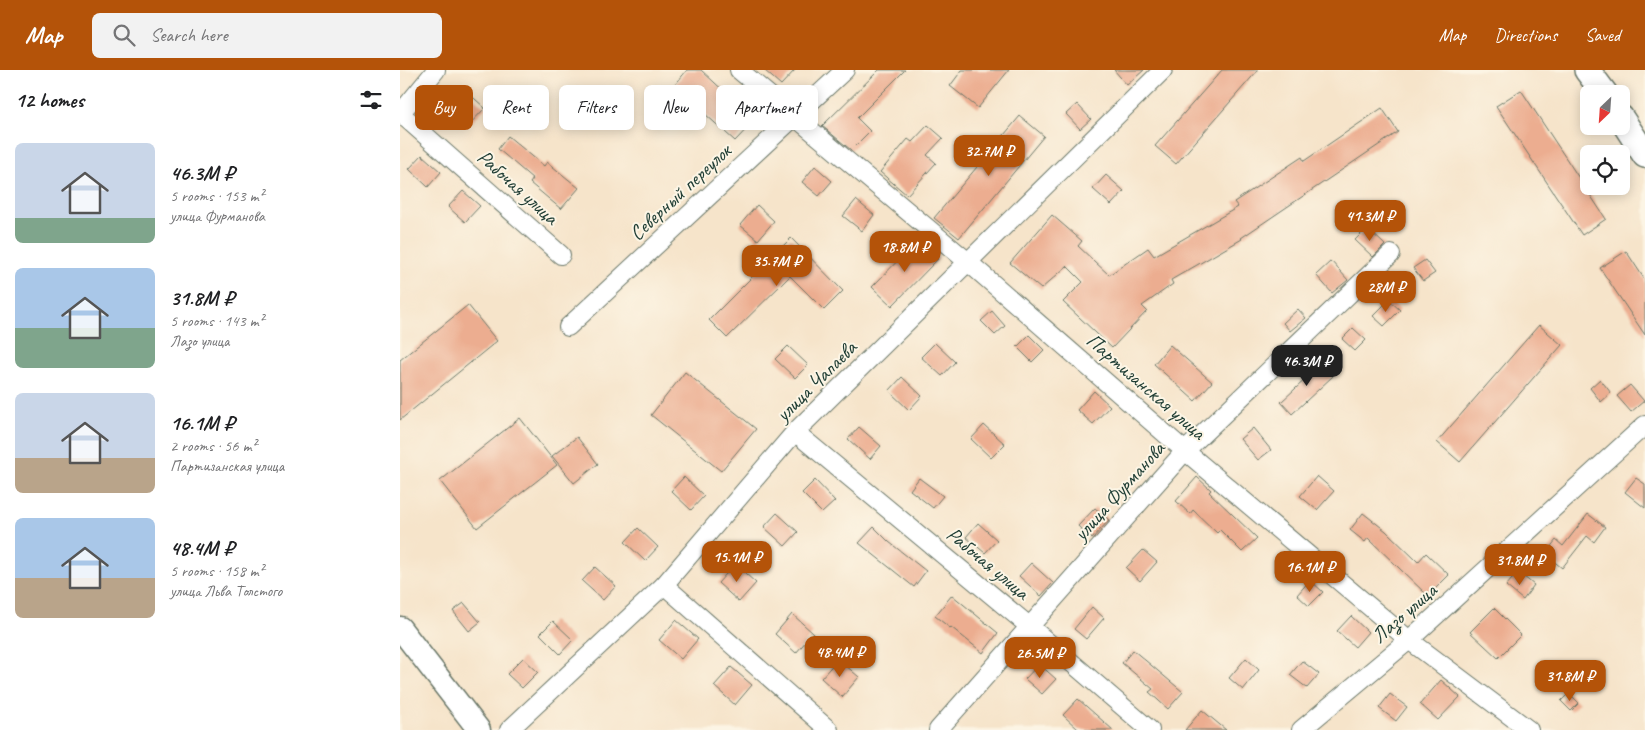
<!DOCTYPE html>
<html lang="en">
<head>
<meta charset="utf-8">
<style>
	body { margin:0; font-family:Caveat,sans-serif; background:#f2f2f2; color:#202124; height:100vh; display:flex; flex-direction:column; font-size:19px; white-space:nowrap }
	* { box-sizing:border-box; margin:0 }
	p { font-size:16px; color:#757577 }
	.icon { flex:none; width:28px; height:28px; fill:none; stroke:currentColor; stroke-width:2; stroke-linecap:round; stroke-linejoin:round }
	.map { position:relative; flex:1; overflow:hidden }
	.details { display:flex; flex-direction:column; background:#fff; width:400px }
	.details>* { flex:none }
	.hud { position:absolute; left:15px; top:15px; width:475px; height:45px; display:flex; gap:10px }
	.needle { width:32px; rotate:205deg }
	.fabs { position:absolute; left:1180px; top:15px; display:grid; gap:10px }
	.fabs a { display:grid; place-items:center; width:50px; height:50px; border-radius:8px; background:#fff; box-shadow:0 2px 12px #0003; font-size:25px }
	.price { position:absolute; translate:-50% -42px; padding:0 11px; border-radius:10px; background:#b45309; color:#fff; font-size:16px; line-height:32px; filter:drop-shadow(0 1px 2px #0008) }
	.price::after { content:''; position:absolute; left:50%; top:30px; width:15px; height:11px; margin-left:-8px; background:inherit; clip-path:polygon(0 0,100% 0,50% 100%) }
	.price.active { background:#222; color:#fff }
	ul { padding:0; list-style:none }
	li { display:flex; align-items:center; gap:15px; height:125px; padding:0 15px }
	li span { display:grid; place-items:center; flex:none; width:140px; height:100px; border-radius:8px; color:#555 }
	li>.icon { margin-inline-start:auto }
	span .icon { width:60px; height:60px; fill:#fffc; stroke-width:1 }
	li b { font-size:21px }
	h2 { display:flex; justify-content:space-between; align-items:center; height:60px; padding:0 15px; font-size:21px }
	.tag { padding:0 18px; border-radius:8px; background:#fff; box-shadow:0 2px 12px #0003; font-size:18px; line-height:45px }
	.tag.active { background:#b45309; color:#fff }
	header { display:flex; align-items:center; gap:30px; box-sizing:border-box; height:70px; padding:0 25px; background:#b45309; color:#fff }
	header strong { font-size:24px }
	nav { display:flex; gap:28px; margin-inline-start:auto; font-size:18px }
	.search { width:350px; height:45px; background:#f2f2f2; display:flex; align-items:center; gap:12px; box-sizing:border-box; padding:0 18px; border-radius:8px; color:#757577; font-size:19px }
	main { display:flex; flex:1; min-height:0 }
	.map>svg:first-child { display:block }
	.building { fill:#ecad90 }
	.lines { fill:none; stroke-linecap:round; stroke-linejoin:round }
	.minor-casing { stroke:#6a7768; stroke-width:20 }
	.tertiary-casing { stroke:#6a7768; stroke-width:25 }
	.secondary-casing { stroke:#6a7768; stroke-width:28 }
	.minor { stroke:#fff; stroke-width:18 }
	.tertiary { stroke:#fff; stroke-width:22 }
	.secondary { stroke:#fff; stroke-width:25 }
	.labels { text-anchor:middle; dominant-baseline:central; stroke-width:4; stroke-linejoin:round; paint-order:stroke }
	.street-label { font-size:21px; fill:#1f3d34; stroke:#fcf5e5 }
</style>
</head>
<body>
<header>
<strong>Map</strong>
<div class="search"><svg class="icon" aria-label="search" viewBox="0 0 24 24"><circle cx="10" cy="10" r="6"/><path d="M15 15l6 6"/></svg>Search here</div>
<nav><a>Map</a><a>Directions</a><a>Saved</a></nav>
</header>
<main>
<section class="details">
<h2>12 homes<svg class="icon" aria-label="filters" viewBox="0 0 24 24"><path d="M4 7h16M4 17h16"/><circle cx="9" cy="7" r="2"/><circle cx="15" cy="17" r="2"/></svg></h2>
<ul>
<li><span style="background:linear-gradient(#c9d6e8 75%,#7fa58c 0)"><svg class="icon" aria-label="home" viewBox="0 0 24 24"><path d="M3 11l9-7 9 7M6 9v11h12V9"/></svg></span><div><b>46.3M ₽</b><p>5 rooms · 153 m²</p><p>улица Фурманова</p></div></li>
<li><span style="background:linear-gradient(#a9c7e8 60%,#7fa58c 0)"><svg class="icon" aria-label="home" viewBox="0 0 24 24"><path d="M3 11l9-7 9 7M6 9v11h12V9"/></svg></span><div><b>31.8M ₽</b><p>5 rooms · 143 m²</p><p>Лазо улица</p></div></li>
<li><span style="background:linear-gradient(#c9d6e8 65%,#b9a48a 0)"><svg class="icon" aria-label="home" viewBox="0 0 24 24"><path d="M3 11l9-7 9 7M6 9v11h12V9"/></svg></span><div><b>16.1M ₽</b><p>2 rooms · 56 m²</p><p>Партизанская улица</p></div></li>
<li><span style="background:linear-gradient(#a9c7e8 60%,#b9a48a 0)"><svg class="icon" aria-label="home" viewBox="0 0 24 24"><path d="M3 11l9-7 9 7M6 9v11h12V9"/></svg></span><div><b>48.4M ₽</b><p>5 rooms · 158 m²</p><p>улица Льва Толстого</p></div></li>
</ul>
</section>
<div class="map">
<svg width="1245" height="660" viewBox="0 0 1245 660">
	<rect width="100%" height="100%" fill="#fcf5e5"/>
	<filter id="ink" filterUnits="userSpaceOnUse"><feTurbulence type="fractalNoise" baseFrequency=".02" numOctaves="2"/><feDisplacementMap in="SourceGraphic" scale="10" xChannelSelector="R" yChannelSelector="G"/><feConvolveMatrix kernelMatrix="1 2 1 2 8 2 1 2 1" color-interpolation-filters="sRGB"/></filter>
	<filter id="wash" filterUnits="userSpaceOnUse"><feTurbulence type="fractalNoise" baseFrequency=".0096" numOctaves="4" result="noise"/><feDisplacementMap in="SourceGraphic" scale="20" xChannelSelector="R" yChannelSelector="G"/><feGaussianBlur stdDeviation="1.12" result="paint"/><feColorMatrix in="noise" values="0 0 0 0 0 0 0 0 0 0 0 0 0 0 0 0 0 1.4 0 .05"/><feComposite in="paint" operator="in"/></filter>
	<g filter="url(#wash)">
		<rect width="100%" height="100%" fill="#f6e4ca"/>
		<g id="blocks">
			<g class="building">
				<path d="M287,0H301L355,50L335,71L274,16Z"/>
				<path d="M364,0H395L381,15Z"/>
				<path d="M479,0H505L457,48L470,61L451,80L422,56Z"/>
				<path d="M562,0H609L578,38L550,16Z"/>
				<path d="M714,0H744L727,15Z"/>
				<path d="M822,0H858L776,94L755,76Z"/>
				<path d="M65,20L85,38L67,57L47,39Z"/>
				<path d="M1121,20L1206,149L1182,165L1096,36Z"/>
				<path d="M677,34L691,49L680,59L666,44Z"/>
				<path d="M982,38L998,62L841,168L842,169L771,210L773,214L742,236L747,241L712,278L663,232L683,212L667,196L641,219L610,193L652,145L682,171L678,176L709,205L748,178L754,186L838,137L834,132L902,87L904,91Z"/>
				<path d="M620,46L644,66L559,168L534,148Z"/>
				<path d="M528,55L543,68L527,85L536,93L507,125L480,102L508,69L512,72Z"/>
				<path d="M108,66L144,96L147,92L179,118L161,139L130,113L133,109L98,79Z"/>
				<path d="M22,85L41,102L28,117L9,99Z"/>
				<path d="M415,96L432,111L419,126L402,112Z"/>
				<path d="M706,105L724,121L711,135L693,119Z"/>
				<path d="M63,121L80,136L65,152L48,137Z"/>
				<path d="M456,130L474,145L462,161L443,146Z"/>
				<path d="M357,135L374,151L358,170L340,155Z"/>
				<path d="M967,158L985,175L973,187L955,170Z"/>
				<path d="M391,168L443,221L424,240L390,206L327,268L309,250Z"/>
				<path d="M518,170L538,189L492,236L472,217Z"/>
				<path d="M1226,181L1245,210V265L1200,198Z"/>
				<path d="M1025,190L1035,203L1023,211L1013,198Z"/>
				<path d="M931,191L948,210L932,223L916,205Z"/>
				<path d="M989,230L1000,240L984,256L973,246Z"/>
				<path d="M68,235L97,271L0,350V290Z"/>
				<path d="M898,239L906,248L890,261L883,253Z"/>
				<path d="M592,241L605,256L595,265L581,251Z"/>
				<path d="M1139,255L1162,275L1060,392L1037,372Z"/>
				<path d="M953,258L966,270L955,281L942,269Z"/>
				<path d="M629,265L644,280L632,292L617,277Z"/>
				<path d="M535,273L555,292L542,306L521,287Z"/>
				<path d="M770,275L812,312L795,331L754,294Z"/>
				<path d="M388,276L408,295L395,308L375,289Z"/>
				<path d="M917,291L933,306L892,344L881,332L910,305L906,302Z"/>
				<path d="M285,302L356,359L321,401L251,345Z"/>
				<path d="M502,307L522,326L509,340L489,321Z"/>
				<path d="M1200,309L1211,323L1201,332L1190,318Z"/>
				<path d="M1230,315L1244,331L1231,342L1217,326Z"/>
				<path d="M694,321L710,336L693,354L677,340Z"/>
				<path d="M120,348L157,395L77,458L40,411Z"/>
				<path d="M584,355L605,374L591,388L571,369Z"/>
				<path d="M459,357L481,376L470,389L448,369Z"/>
				<path d="M853,358L871,380L858,390L840,369Z"/>
				<path d="M177,367L198,394L174,413L152,386Z"/>
				<path d="M917,406L934,421L917,440L900,426Z"/>
				<path d="M284,407L304,426L291,440L271,421Z"/>
				<path d="M797,407L811,420L809,422L857,468L842,482L820,460L817,463L793,440L790,444L776,431Z"/>
				<path d="M519,408L543,426L533,438L510,420Z"/>
				<path d="M1236,408L1245,414V438L1225,422Z"/>
				<path d="M415,410L435,431L422,443L402,423Z"/>
				<path d="M695,438L709,450L692,469L678,456Z"/>
				<path d="M377,443L398,462L385,476L364,457Z"/>
				<path d="M963,443L986,461L1018,492L1026,483L1049,505L1028,526L968,468L965,472L950,460Z"/>
				<path d="M1188,444L1205,457L1194,472L1187,466L1162,498L1145,484L1156,470L1163,476Z"/>
				<path d="M578,453L597,470L585,483L566,467Z"/>
				<path d="M474,457L489,472L526,501L514,517L459,473Z"/>
				<path d="M238,458L258,477L245,491L225,472Z"/>
				<path d="M743,480L757,492L740,511L726,498Z"/>
				<path d="M631,493L653,513L641,526L619,506Z"/>
				<path d="M335,494L356,513L339,532L318,513Z"/>
				<path d="M195,497L216,516L203,530L182,511Z"/>
				<path d="M1118,502L1134,515L1123,530L1106,516Z"/>
				<path d="M910,510L923,522L909,536L897,525Z"/>
				<path d="M552,525L598,563L583,583L551,557L550,558L535,546Z"/>
				<path d="M64,533L80,552L69,561L53,541Z"/>
				<path d="M692,537L704,548L686,569L674,559Z"/>
				<path d="M1094,538L1121,565L1098,588L1070,562Z"/>
				<path d="M392,544L413,563L396,583L375,564Z"/>
				<path d="M951,546L968,562L955,577L937,561Z"/>
				<path d="M276,550L298,569L281,589L259,570Z"/>
				<path d="M153,551L173,570L160,584L140,564Z"/>
				<path d="M733,580L783,622L768,639L749,622L753,619L722,593Z"/>
				<path d="M123,588L138,602L122,618L107,604Z"/>
				<path d="M846,588L859,600L843,620L829,608Z"/>
				<path d="M438,589L459,607L442,627L421,608Z"/>
				<path d="M902,591L919,604L907,618L890,605Z"/>
				<path d="M639,594L656,609L642,624L625,609Z"/>
				<path d="M331,597L352,615L335,635L314,616Z"/>
				<path d="M1041,610L1060,627L1038,650L1020,634Z"/>
				<path d="M1169,623L1179,633L1171,641L1161,631Z"/>
				<path d="M990,624L1007,637L996,651L979,638Z"/>
				<path d="M678,629L713,660H679L663,645Z"/>
				<path d="M802,640L826,660H785Z"/>
			</g>
		</g>
	</g>
	<g filter="url(#ink)">
		<use href="#blocks" fill-opacity="0" stroke="#6a7768" stroke-width="1"/>
		<g class="lines">
			<g class="minor-casing">
				<g id="minor">
					<path d="M339,0L568,192L785,381L1009,570L1129,660"/>
					<path d="M0,43L161,185"/>
					<path d="M0,44L36,0"/>
					<path d="M168,257L445,0"/>
					<path d="M395,362L629,556L750,660"/>
					<path d="M264,515L429,660"/>
					<path d="M109,660L264,515L395,362L763,0"/>
					<path d="M538,660L785,381L991,184"/>
					<path d="M901,660L1009,570L1245,355"/>
				</g>
			</g>
			<g class="tertiary-casing">
				<path id="tertiary" d="M0,558L79,660"/>
			</g>
			<g class="secondary-casing">
				<g id="secondary">
					<path d="M1187,0L1205,24"/>
					<path d="M1221,48L1245,85"/>
				</g>
			</g>
			<use href="#minor" class="minor"/>
			<use href="#tertiary" class="tertiary"/>
			<use href="#secondary" class="secondary"/>
		</g>
	</g>
	<g class="labels">
		<g class="street-label">
			<text transform="translate(118 117) rotate(42)">Рабочая улица</text>
			<text transform="translate(280 122) rotate(-43)">Северный переулок</text>
			<text transform="translate(416 311) rotate(-45)">улица Чапаева</text>
			<text transform="translate(746 316) rotate(41)">Партизанская улица</text>
			<text transform="translate(719 421) rotate(-48)">улица Фурманова</text>
			<text transform="translate(588 493) rotate(40)">Рабочая улица</text>
			<text transform="translate(1004 543) rotate(-41)">Лазо улица</text>
		</g>
	</g>
</svg>
<div class="fabs">
<a><svg class="needle" viewBox="-14 -14 28 28"><path d="M0-13l5 13h-10z" fill="#e53935"/><path d="M0 13l5-13h-10z" fill="#757577"/></svg></a>
<a><svg class="icon" aria-label="locate" viewBox="0 0 24 24"><circle cx="12" cy="12" r="6"/><path d="M12 2v4M12 18v4M2 12h4M18 12h4"/></svg></a>
</div>
<b class="price" style="left:589px;top:107px">32.7M ₽</b>
<b class="price" style="left:970px;top:172px">41.3M ₽</b>
<b class="price" style="left:505px;top:203px">18.8M ₽</b>
<b class="price" style="left:377px;top:217px">35.7M ₽</b>
<b class="price" style="left:986px;top:243px">28M ₽</b>
<b class="price active" style="left:907px;top:317px">46.3M ₽</b>
<b class="price" style="left:337px;top:513px">15.1M ₽</b>
<b class="price" style="left:1120px;top:516px">31.8M ₽</b>
<b class="price" style="left:910px;top:523px">16.1M ₽</b>
<b class="price" style="left:440px;top:608px">48.4M ₽</b>
<b class="price" style="left:640px;top:609px">26.5M ₽</b>
<b class="price" style="left:1170px;top:632px">31.8M ₽</b>
<div class="hud">
<a class="tag active">Buy</a>
<a class="tag">Rent</a>
<a class="tag">Filters</a>
<a class="tag">New</a>
<a class="tag">Apartment</a>
</div>
</div>
</main>
</body>
</html>
